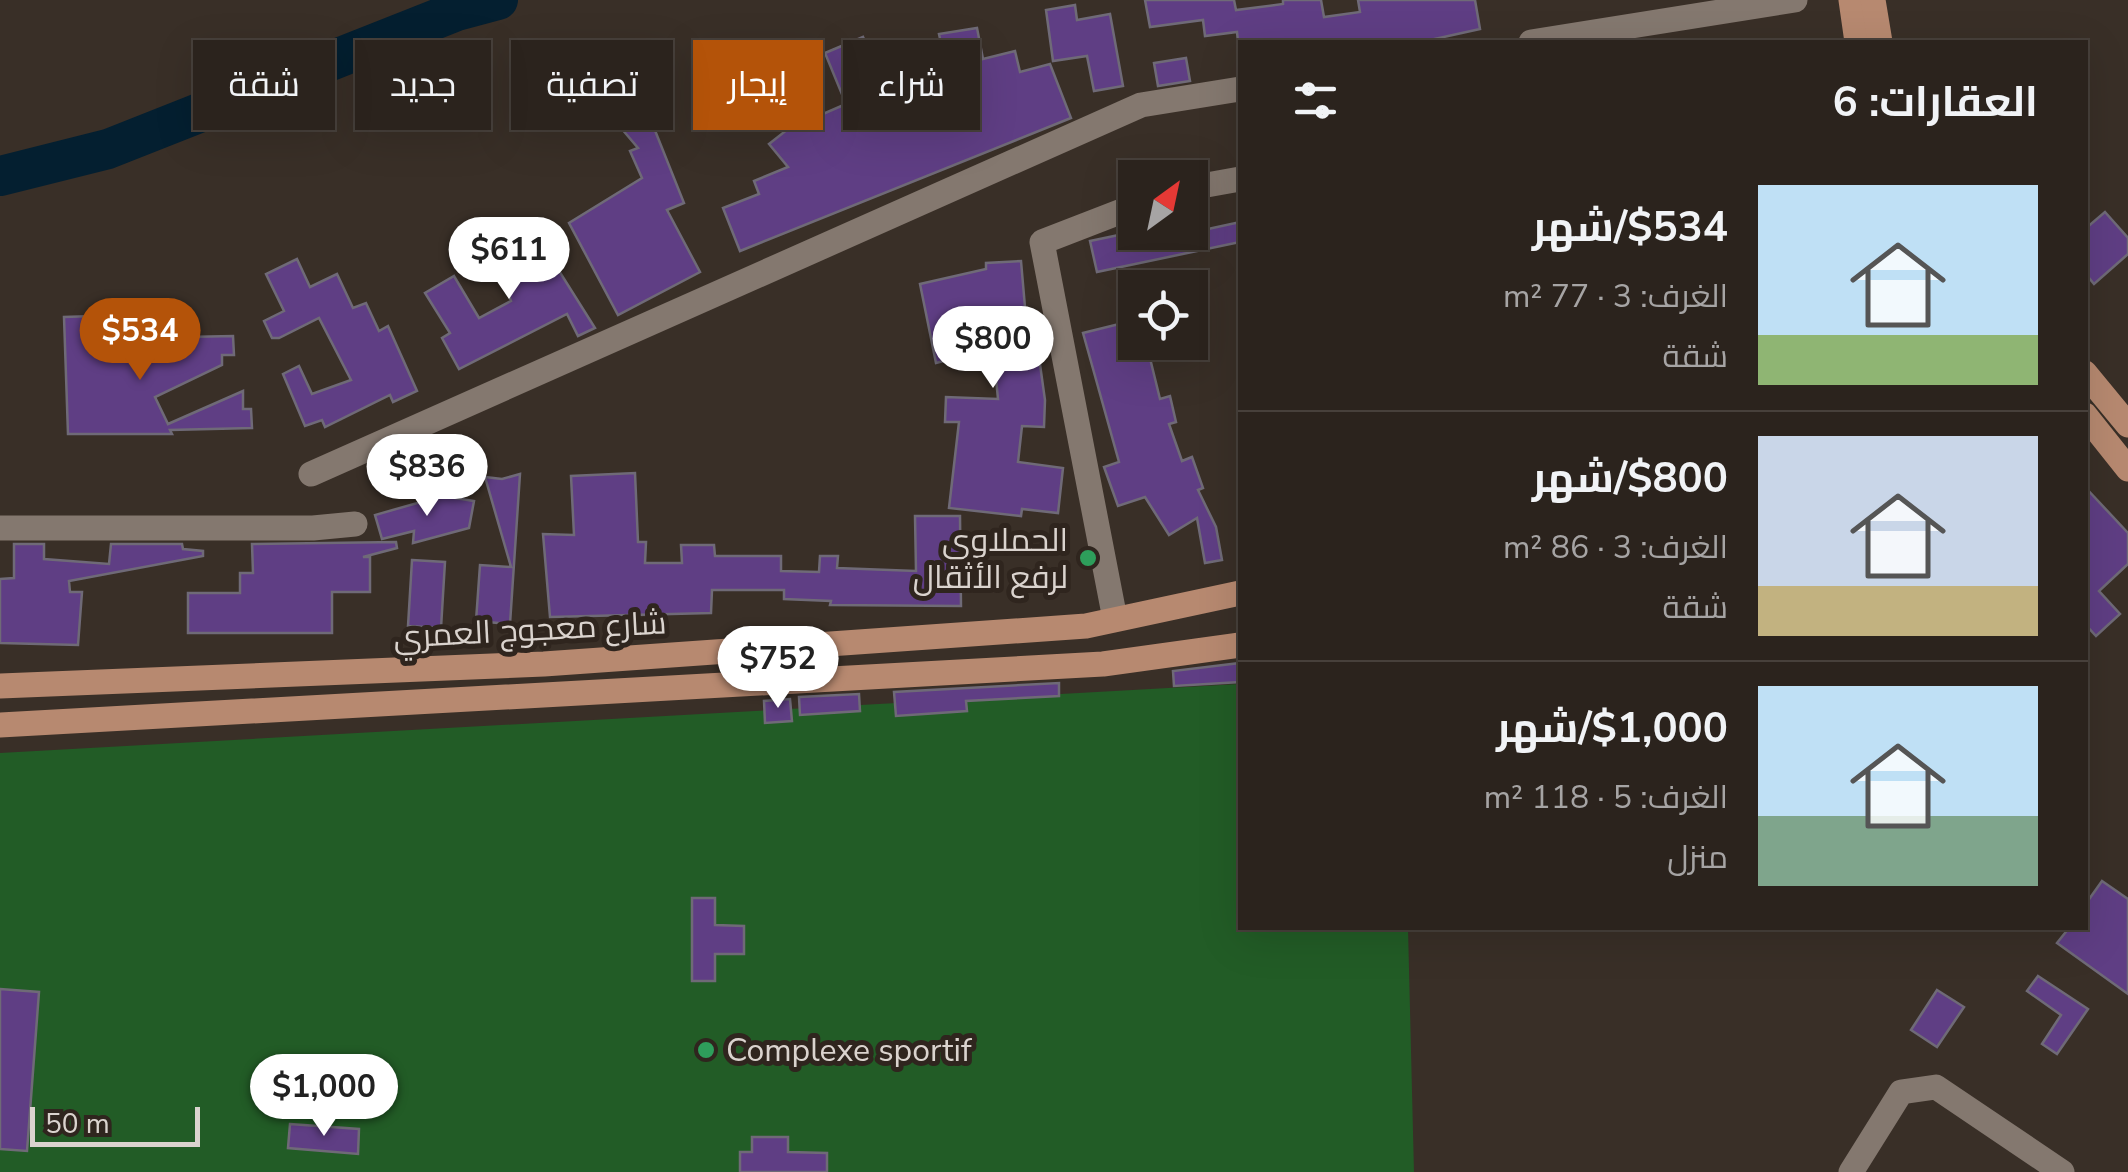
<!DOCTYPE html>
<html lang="ar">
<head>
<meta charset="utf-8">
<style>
	body { margin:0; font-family:"Nunito Sans",Cairo,sans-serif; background:#332b26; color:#f1f3f6; direction:rtl; height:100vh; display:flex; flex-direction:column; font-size:38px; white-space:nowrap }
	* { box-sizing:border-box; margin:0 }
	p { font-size:32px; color:#a6a4a4 }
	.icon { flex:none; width:55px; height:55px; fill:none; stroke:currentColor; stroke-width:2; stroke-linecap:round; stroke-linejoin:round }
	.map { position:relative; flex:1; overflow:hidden; direction:ltr }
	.sheet { position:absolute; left:1238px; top:40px; width:850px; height:890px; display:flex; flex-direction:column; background:#2b231d; border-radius:0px; box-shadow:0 10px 40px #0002,0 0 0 2px #47403b; direction:rtl }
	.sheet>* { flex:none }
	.hud { position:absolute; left:30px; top:40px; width:950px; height:90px; direction:rtl; display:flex; gap:20px }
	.needle { width:65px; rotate:33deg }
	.buttons { position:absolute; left:1118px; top:160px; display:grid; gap:20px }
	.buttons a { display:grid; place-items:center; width:90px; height:90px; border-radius:0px; background:#2b231d; box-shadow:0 10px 40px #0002,0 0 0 2px #47403b; font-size:50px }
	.scale { position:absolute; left:30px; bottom:25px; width:170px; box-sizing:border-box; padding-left:10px; border:5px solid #dad3ce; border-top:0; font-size:28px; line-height:35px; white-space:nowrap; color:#dad3ce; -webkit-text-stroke:8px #2f251e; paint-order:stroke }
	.price { position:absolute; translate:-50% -85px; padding:0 22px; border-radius:35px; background:#fff; color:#222; font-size:32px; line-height:65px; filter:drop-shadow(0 2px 5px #0008) }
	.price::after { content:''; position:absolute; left:50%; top:60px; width:30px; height:22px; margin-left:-15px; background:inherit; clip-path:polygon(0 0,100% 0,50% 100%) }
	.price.active { background:#b45309; color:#fff }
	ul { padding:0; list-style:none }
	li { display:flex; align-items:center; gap:30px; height:250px; padding:0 50px }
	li+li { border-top:2px solid #47403b }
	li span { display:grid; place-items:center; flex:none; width:280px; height:200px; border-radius:0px; color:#555 }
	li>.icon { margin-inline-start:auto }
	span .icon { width:120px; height:120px; fill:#fffc; stroke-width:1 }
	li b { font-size:42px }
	h2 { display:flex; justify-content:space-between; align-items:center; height:120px; padding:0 50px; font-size:42px }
	.pill { padding:0 35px; border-radius:0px; background:#2b231d; box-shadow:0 10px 40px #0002,0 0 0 2px #47403b; font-size:35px; line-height:90px }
	.pill.active { background:#b45309; color:#fff }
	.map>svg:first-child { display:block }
	.green { fill:#225c26 }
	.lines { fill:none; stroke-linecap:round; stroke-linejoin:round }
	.river { stroke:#041f30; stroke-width:40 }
	.building { fill:#5f3e84; stroke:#6f6a77; stroke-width:2.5 }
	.minor { stroke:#84786f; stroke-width:25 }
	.major { stroke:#b78970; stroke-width:25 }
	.leisure-dot { fill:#2e9e5b; stroke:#2f251e; stroke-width:4 }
	.labels { text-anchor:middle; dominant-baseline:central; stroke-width:10; stroke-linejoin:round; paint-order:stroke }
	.poi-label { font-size:32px; fill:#dad3ce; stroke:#2f251e; text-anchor:end }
	.street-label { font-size:32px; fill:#dad3ce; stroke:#2f251e }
</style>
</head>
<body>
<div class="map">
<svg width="2128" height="1172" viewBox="0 0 2128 1172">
	<rect width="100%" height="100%" fill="#392f27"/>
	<path class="green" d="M1240,684V928H1408L1414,1172H0V753Z"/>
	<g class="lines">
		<path class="river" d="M0,176L108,149L457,11L498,0"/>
	</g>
	<g class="building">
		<path d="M1145,0H1234L1236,10L1283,4V0H1321L1324,17L1360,12L1358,0H1475L1480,29L1421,42H1238L1237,32L1205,36L1203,20L1150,27Z"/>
		<path d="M1075,5L1077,20L1110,14L1123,86L1094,91L1087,56L1053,61L1046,10Z"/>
		<path d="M977,28L983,59L1015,51L1020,72L1050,64L1071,118L740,251L723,208L759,194L754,181L788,167L769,144L788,129L846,104L825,53L863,37L878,72L942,48L939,34Z"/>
		<path d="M1186,58L1190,81L1158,86L1154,63Z"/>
		<path d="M641,112L654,128L684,203L667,210L700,272L618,315L569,223L642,178L630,151L638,148L621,128Z"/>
		<path d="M2105,212L2128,238V254L2094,284L2085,273V229Z"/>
		<path d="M1205,218L1208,229L1240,222V242L1097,272L1090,241L1133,232H1190V221Z"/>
		<path d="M527,220L595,328L578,336L567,314L459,369L442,338L450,333L425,293L454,276L479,318L511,301L497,267L513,261L498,239Z"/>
		<path d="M297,259L310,287L337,274L353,308L366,303L379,331L388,326L417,391L393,402L390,395L325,427L322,420L305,426L283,374L299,366L312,394L351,380L319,318L279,338H272L264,321L284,311L266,274Z"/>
		<path d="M1021,261L1025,307L1038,350L1045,400L1044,427L1022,426L1018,462L1063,468L1058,513L1022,509L1021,516L949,508L959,422H945L946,397L998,399L993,349L936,363L920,284L986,269V263Z"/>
		<path d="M94,316L95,338L129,334L130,346H186V337L233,336L234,355H222V365L155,397L168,424L243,391V409H251L252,428L170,430L172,434H68L64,317Z"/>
		<path d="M1135,320V342H1146L1160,399L1170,396L1176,422L1169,424L1182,461L1192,457L1203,488L1198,490L1216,527L1222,560L1205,563L1197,518L1169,535L1145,497L1118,506L1104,467L1119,462L1083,333Z"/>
		<path d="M635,473L638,542H646L645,563H682L681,545H714L715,556H781V571L819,572L820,556H838L837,568L916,571L915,516H960L961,606L830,605L831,601L784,599V590H712L711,613L550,617L543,534L574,535L571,476Z"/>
		<path d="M520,474L510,624L476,621L480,565L511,567L485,477L502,479Z"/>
		<path d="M2085,487L2128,533V564L2099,591L2120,614L2096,636L2085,624Z"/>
		<path d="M442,496L474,501L469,528L413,543L414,531L382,539L375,515Z"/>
		<path d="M396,542L397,548L363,557H370V592H332V633H188V593H240V573H253L252,544Z"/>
		<path d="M14,544H44V559L109,564L111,544H182L183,549L203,551V556L69,581L70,592H82L78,645L0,643V579L14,578Z"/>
		<path d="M412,560L445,562L441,628L408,626Z"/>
		<path d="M1240,663V682L1174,686L1173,671Z"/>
		<path d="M1059,683V696L966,701L967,711L896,716L894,692Z"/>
		<path d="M859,694L860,711L800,715L799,697Z"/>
		<path d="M790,699L792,721L765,723L764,701Z"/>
		<path d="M2102,881L2128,899V994L2057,943L2069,928H2085V905Z"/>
		<path d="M692,898H715V925L744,926V954H715V981H692Z"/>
		<path d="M2038,976L2088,1009L2057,1054L2042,1044L2061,1015L2027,991Z"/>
		<path d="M0,989L39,992L27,1151L0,1149Z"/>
		<path d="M1937,990L1964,1007L1937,1047L1911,1030Z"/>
		<path d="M290,1124L359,1129L358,1154L288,1148Z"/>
		<path d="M752,1137H788V1152L827,1153V1172H740V1152H752Z"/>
	</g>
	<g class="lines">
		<g class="minor">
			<path d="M1531,42L1795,0"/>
			<path d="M1190,188L1240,179"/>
			<path d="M311,474L1141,105L1240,89"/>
			<path d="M0,528H313L355,524"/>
			<path d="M1115,619L1042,242L1135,206"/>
			<path d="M1851,1172L1901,1092L1936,1087L2062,1172"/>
		</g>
		<g class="major">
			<path d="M1851,0L1857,42"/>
			<path d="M1873,0L1880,42"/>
			<path d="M2085,373L2128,425"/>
			<path d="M2085,415L2128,469"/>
			<path d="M0,686L544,664L1086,626L1240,593"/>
			<path d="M0,725L1103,664L1240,645"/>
		</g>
	</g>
	<g class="leisure-dot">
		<circle cx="1088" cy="558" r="10"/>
		<circle cx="706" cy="1050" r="10"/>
	</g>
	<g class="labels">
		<g class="poi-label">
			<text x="1068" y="540">الحملاوي<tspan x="1068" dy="37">لرفع الأثقال</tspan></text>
			<text x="726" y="1050" text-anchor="start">Complexe sportif</text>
		</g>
		<g class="street-label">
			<text transform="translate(530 630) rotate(-3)">شارع معجوج العمري</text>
		</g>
	</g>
</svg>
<div class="buttons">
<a><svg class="needle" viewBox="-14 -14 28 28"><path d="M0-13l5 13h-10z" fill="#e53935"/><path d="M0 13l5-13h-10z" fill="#a6a4a4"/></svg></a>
<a><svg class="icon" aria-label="locate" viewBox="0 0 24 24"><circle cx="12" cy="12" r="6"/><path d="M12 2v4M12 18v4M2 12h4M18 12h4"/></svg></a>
</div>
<div class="scale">50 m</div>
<b class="price" style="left:509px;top:302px">$611</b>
<b class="price active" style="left:140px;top:383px">$534</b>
<b class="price" style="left:993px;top:391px">$800</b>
<b class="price" style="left:427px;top:519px">$836</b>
<b class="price" style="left:778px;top:711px">$752</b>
<b class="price" style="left:324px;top:1139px">$1,000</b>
<div class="hud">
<a class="pill">شراء</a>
<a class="pill active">إيجار</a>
<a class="pill">تصفية</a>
<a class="pill">جديد</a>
<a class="pill">شقة</a>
</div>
<section class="sheet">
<h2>العقارات: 6<svg class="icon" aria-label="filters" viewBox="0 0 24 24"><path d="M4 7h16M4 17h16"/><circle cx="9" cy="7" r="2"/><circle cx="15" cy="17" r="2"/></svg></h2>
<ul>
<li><span style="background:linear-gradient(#bfe0f5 75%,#8fb573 0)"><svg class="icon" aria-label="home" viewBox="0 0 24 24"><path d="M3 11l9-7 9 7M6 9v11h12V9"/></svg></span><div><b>$534/شهر</b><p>الغرف: 3 · 77 m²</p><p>شقة</p></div></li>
<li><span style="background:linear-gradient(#c9d6e8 75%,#c2b280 0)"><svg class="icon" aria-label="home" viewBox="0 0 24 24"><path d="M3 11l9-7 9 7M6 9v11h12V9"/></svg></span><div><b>$800/شهر</b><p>الغرف: 3 · 86 m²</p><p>شقة</p></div></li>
<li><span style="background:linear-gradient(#bfe0f5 65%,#7fa58c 0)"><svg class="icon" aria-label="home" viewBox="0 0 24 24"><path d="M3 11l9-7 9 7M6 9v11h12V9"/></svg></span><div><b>$1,000/شهر</b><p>الغرف: 5 · 118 m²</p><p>منزل</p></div></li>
</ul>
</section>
</div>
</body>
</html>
